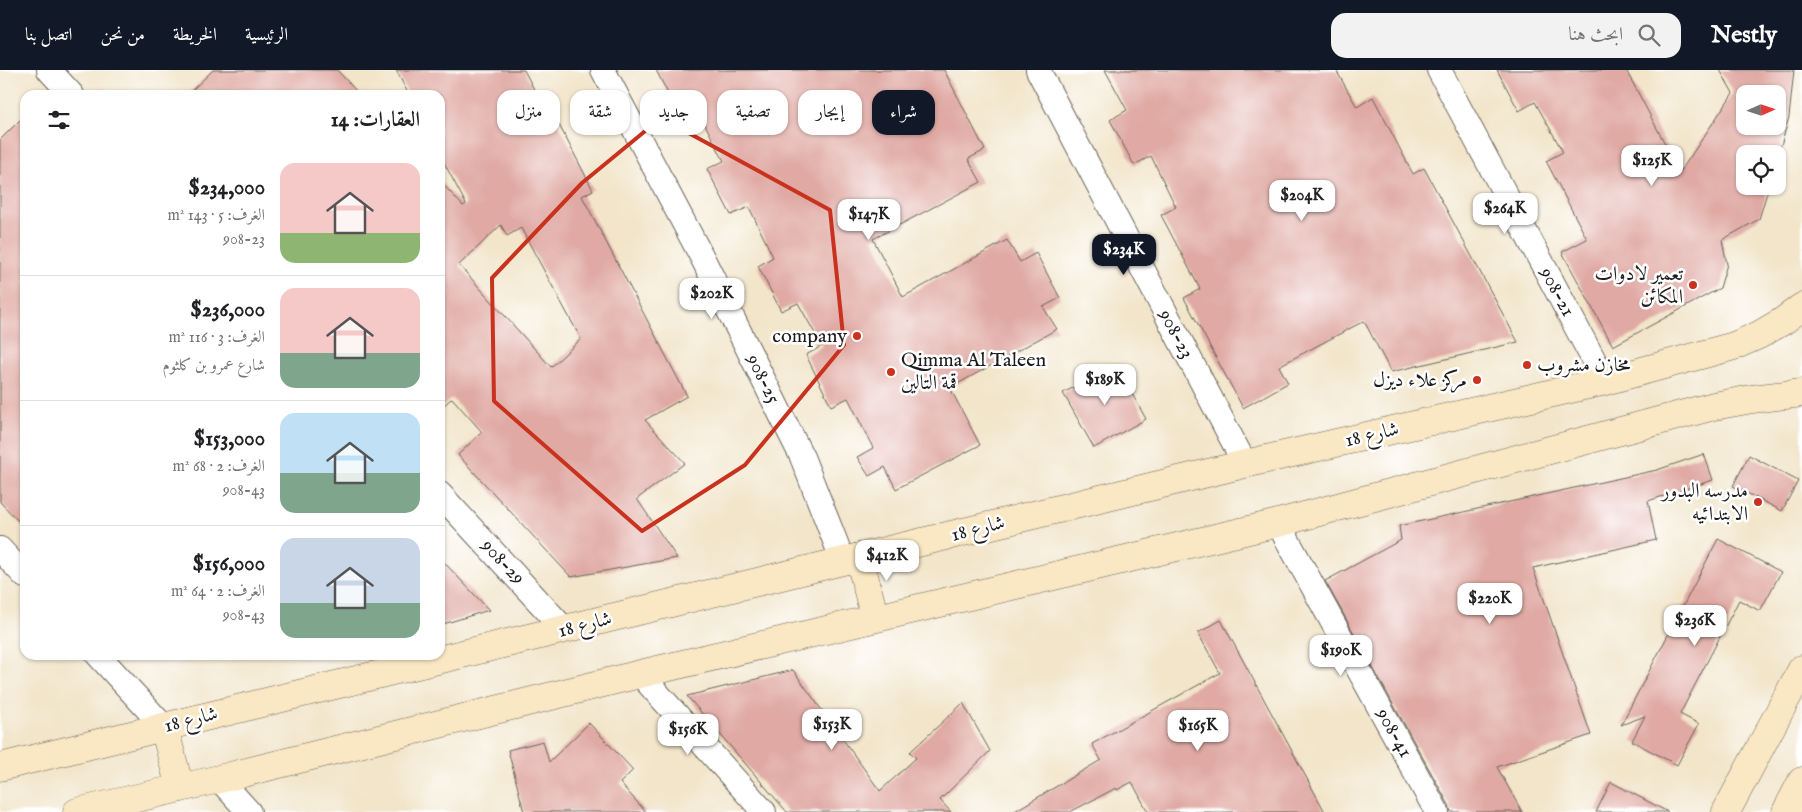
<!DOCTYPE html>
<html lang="ar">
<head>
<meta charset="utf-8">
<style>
	body { margin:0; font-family:"IM FELL English",Amiri,serif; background:#f2f2f2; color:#202124; direction:rtl; height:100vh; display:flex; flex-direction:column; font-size:19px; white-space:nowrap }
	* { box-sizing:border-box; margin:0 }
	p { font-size:16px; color:#757577 }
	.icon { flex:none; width:28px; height:28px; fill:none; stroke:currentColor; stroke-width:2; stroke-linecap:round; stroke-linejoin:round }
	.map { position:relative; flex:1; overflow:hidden; direction:ltr }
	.details { position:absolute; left:20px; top:20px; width:425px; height:570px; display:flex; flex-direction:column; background:#fff; border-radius:15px; box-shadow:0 1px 4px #0004; direction:rtl }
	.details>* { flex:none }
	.hud { position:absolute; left:460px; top:20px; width:475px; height:45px; direction:rtl; display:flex; gap:10px }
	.needle { width:32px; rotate:87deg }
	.buttons { position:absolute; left:1736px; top:15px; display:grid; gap:10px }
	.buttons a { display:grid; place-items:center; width:50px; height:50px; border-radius:10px; background:#fff; box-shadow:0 1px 4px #0004; font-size:25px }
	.price { position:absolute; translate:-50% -42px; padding:0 11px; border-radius:10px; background:#fff; color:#222; font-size:16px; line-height:32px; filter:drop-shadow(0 1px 2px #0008) }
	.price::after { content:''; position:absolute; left:50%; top:30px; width:15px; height:11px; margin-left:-8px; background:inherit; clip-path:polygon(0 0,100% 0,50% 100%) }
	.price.active { background:#111827; color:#fff }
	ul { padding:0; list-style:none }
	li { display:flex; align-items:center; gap:15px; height:125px; padding:0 25px }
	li+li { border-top:1px solid #e0e0e0 }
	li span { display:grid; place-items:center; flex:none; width:140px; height:100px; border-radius:15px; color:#555 }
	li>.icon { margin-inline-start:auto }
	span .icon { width:60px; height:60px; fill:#fffc; stroke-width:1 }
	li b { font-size:21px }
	h2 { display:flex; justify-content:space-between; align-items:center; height:60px; padding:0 25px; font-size:21px }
	.pill { padding:0 18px; border-radius:15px; background:#fff; box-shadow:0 1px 4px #0004; font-size:18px; line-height:45px }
	.pill.active { background:#111827; color:#fff }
	header { display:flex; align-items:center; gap:30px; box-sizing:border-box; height:70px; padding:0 25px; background:#111827; color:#fff }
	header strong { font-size:24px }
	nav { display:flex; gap:28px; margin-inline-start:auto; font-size:18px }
	.search { width:350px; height:45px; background:#f2f2f2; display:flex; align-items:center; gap:12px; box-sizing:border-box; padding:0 18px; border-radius:15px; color:#757577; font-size:19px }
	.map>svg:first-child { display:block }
	.building { fill:#e0a9a3; fill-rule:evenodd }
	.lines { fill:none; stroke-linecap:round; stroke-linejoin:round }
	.street-casing { stroke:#676259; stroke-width:26 }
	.secondary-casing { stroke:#676259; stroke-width:29 }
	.street { stroke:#fff; stroke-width:24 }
	.secondary { stroke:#fae7c3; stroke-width:28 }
	.marked { fill:none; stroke:#c8321e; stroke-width:4; stroke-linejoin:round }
	.poi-dot { fill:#c8321e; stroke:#fff; stroke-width:2 }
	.labels { text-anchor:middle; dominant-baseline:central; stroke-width:5; stroke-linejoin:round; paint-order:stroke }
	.poi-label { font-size:20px; fill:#1c1c1c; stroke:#fff; text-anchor:end }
	.street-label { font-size:20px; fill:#1c1c1c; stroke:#fff }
</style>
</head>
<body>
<header>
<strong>Nestly</strong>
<div class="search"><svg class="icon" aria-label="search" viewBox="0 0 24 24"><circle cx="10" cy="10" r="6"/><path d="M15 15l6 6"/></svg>ابحث هنا</div>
<nav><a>الرئيسية</a><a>الخريطة</a><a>من نحن</a><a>اتصل بنا</a></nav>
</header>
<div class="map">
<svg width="1802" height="742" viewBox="0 0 1802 742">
	<rect width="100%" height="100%" fill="#fff"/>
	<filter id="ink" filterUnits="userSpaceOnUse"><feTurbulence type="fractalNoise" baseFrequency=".02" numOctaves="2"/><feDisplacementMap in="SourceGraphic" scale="10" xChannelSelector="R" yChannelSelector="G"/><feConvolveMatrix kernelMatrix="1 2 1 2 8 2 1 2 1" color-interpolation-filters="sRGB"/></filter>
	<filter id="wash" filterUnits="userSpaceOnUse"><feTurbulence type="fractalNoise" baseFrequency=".0096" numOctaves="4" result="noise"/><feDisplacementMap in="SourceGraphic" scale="20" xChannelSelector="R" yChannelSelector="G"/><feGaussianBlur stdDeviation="1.12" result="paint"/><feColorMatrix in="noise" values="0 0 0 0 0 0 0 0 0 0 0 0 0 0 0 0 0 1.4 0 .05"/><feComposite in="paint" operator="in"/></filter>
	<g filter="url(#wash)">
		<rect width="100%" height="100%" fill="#f2e5ca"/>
		<g id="blocks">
			<g class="building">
				<path d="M213,0H337L360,25H187Z"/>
				<path d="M396,0H524L552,54L557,51L593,120L582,126L687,326L645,350L685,393L637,429L677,488L571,507L458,385L482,362L452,328L440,339V111L463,136L466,134L440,85V25H409ZM501,155L507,166L521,158L581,269L551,297L459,195Z"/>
				<path d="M656,0H944L985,80L968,89L981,112L873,169L903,227L1007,170L1020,192L1036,183L1060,228L1043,237L1057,259L950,318L980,375L896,419L885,397L869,406L857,387L873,378L848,328L831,336L806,285L822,276L798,233L781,241L758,196L773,187L749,137L731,145L707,99L724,91L698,41L681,49Z"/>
				<path d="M1105,0H1336L1357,37L1373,27L1413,104L1424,98L1518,272L1391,302L1364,251L1279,296L1288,313L1243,338L1184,228L1200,219L1161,145L1176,137L1151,86L1134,95L1110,50L1127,40Z"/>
				<path d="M1497,0H1626L1680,102L1733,23L1720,0H1794L1789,47L1778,86V84H1745V116H1769L1759,149L1722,170L1727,194L1720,218L1613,276L1562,182L1587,169L1546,91L1563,82L1535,32L1519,41ZM1745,24H1778V56H1745Z"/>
				<path d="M25,45V458L0,432V70Z"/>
				<path d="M1116,295L1146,349L1094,378L1063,323Z"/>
				<path d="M1704,384L1713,410L1648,431L1656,470L1533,498L1591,665L1497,697L1522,742H1451L1449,735L1325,511L1401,470L1399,456L1657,400Z"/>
				<path d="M1749,385L1798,411L1782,441L1733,416Z"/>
				<path d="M1718,469L1781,502L1760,541L1739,530L1680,644L1699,654L1677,695L1632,671L1645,646L1621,655Z"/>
				<path d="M440,488L489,540L440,555Z"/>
				<path d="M1221,550L1325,742H1148L1132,712L1117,720L1116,718L1070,742H1013L1101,690L1092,674L1220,603L1198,563Z"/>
				<path d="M793,600L880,721L916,688L910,682L963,633L990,681L940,730L951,742H787L687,626Z"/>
				<path d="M589,653L633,700L620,713L646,742H524L508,680L543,671L549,692Z"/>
				<path d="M1611,712L1668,742H1596Z"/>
			</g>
		</g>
	</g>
	<g filter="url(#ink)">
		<use href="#blocks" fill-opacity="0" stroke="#676259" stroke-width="1"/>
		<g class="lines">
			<g class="street-casing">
				<g id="street">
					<path d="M49,0L72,25"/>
					<path d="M603,0L703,189L802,387L843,491"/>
					<path d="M1038,0L1245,394"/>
					<path d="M1439,0L1605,311"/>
					<path d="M440,424L565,560"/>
					<path d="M1278,453L1437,742"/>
					<path d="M0,479L25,506"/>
					<path d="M98,585L164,657"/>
					<path d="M640,604L764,742"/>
					<path d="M219,709L249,742"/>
				</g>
			</g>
			<g class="secondary-casing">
				<g id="secondary">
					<path d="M859,487L875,548"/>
					<path d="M164,657L180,718"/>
					<path d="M0,697L843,491L1245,394L1605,311L1734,276L1759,265L1783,251L1802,237"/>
					<path d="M77,742L219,709L640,604L1278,453L1714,336L1752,329L1802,323"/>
					<path d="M1726,742L1802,599"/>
					<path d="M1786,742L1802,711"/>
				</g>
			</g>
			<use href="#street" class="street"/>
			<use href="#secondary" class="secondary"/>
		</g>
	</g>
	<path class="marked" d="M661,48L830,140L844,275L745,395L642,461L494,331L492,208L582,113Z"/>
	<g class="poi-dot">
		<circle cx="1693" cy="215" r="5"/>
		<circle cx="857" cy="266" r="5"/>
		<circle cx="1527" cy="295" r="5"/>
		<circle cx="891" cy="302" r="5"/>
		<circle cx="1477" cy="310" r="5"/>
		<circle cx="1758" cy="432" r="5"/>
	</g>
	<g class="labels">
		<g class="poi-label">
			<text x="1683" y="204">تعمير لادوات<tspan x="1683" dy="23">المكائن</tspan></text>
			<text x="847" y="266">company</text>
			<text x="901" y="290" text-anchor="start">Qimma Al Taleen<tspan x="901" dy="23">قمة التالين</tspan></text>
			<text x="1537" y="295" text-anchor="start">مخازن مشروب</text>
			<text x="1467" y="310">مركز علاء ديزل</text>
			<text x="1748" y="421">مدرسه البدور<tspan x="1748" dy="23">الابتدائيه</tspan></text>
		</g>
		<g class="street-label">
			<text transform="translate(1557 222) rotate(62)">908-21</text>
			<text transform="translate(1176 264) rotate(62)">908-23</text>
			<text transform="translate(763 309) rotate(64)">908-25</text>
			<text transform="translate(1372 365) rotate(-13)">شارع 18</text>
			<text transform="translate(978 459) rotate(-14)">شارع 18</text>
			<text transform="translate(503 492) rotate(47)">908-29</text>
			<text transform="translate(585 555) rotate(-14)">شارع 18</text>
			<text transform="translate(191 650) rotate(-14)">شارع 18</text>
			<text transform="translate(1394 663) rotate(61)">908-41</text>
		</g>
	</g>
</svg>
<div class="buttons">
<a><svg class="needle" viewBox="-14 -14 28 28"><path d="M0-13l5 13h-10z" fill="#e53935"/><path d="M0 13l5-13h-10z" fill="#757577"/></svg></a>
<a><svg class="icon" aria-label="locate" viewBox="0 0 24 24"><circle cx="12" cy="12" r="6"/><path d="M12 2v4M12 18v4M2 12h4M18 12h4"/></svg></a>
</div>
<b class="price" style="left:1652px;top:117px">$125K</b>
<b class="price" style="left:1302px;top:152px">$204K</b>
<b class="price" style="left:1505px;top:165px">$264K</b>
<b class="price" style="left:869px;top:171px">$147K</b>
<b class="price active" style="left:1124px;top:206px">$234K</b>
<b class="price" style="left:712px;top:250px">$202K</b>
<b class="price" style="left:1105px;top:336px">$189K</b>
<b class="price" style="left:887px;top:512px">$412K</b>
<b class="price" style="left:1490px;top:555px">$220K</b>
<b class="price" style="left:1695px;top:577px">$236K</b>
<b class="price" style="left:1341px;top:607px">$190K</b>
<b class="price" style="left:832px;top:681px">$153K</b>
<b class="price" style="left:1198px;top:682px">$165K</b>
<b class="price" style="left:688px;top:686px">$156K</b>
<div class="hud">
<a class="pill active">شراء</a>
<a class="pill">إيجار</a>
<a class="pill">تصفية</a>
<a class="pill">جديد</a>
<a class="pill">شقة</a>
<a class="pill">منزل</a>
</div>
<section class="details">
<h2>العقارات: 14<svg class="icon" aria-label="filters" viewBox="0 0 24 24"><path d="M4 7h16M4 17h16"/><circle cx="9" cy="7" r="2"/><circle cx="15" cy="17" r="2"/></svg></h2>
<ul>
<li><span style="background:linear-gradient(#f6c9c9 70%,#8fb573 0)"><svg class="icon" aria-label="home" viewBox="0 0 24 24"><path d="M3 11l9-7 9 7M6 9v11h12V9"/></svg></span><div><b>$234,000</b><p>الغرف: 5 · 143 m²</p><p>908-23</p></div></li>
<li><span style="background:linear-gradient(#f6c9c9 65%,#7fa58c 0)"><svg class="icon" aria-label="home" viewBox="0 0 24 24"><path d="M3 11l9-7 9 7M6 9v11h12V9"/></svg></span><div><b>$236,000</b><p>الغرف: 3 · 116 m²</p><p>شارع عمرو بن كلثوم</p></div></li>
<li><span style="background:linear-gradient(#bfe0f5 60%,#7fa58c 0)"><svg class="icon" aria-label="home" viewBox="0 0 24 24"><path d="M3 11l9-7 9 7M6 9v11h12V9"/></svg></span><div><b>$153,000</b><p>الغرف: 2 · 68 m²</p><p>908-43</p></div></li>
<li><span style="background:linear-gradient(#c9d6e8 65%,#7fa58c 0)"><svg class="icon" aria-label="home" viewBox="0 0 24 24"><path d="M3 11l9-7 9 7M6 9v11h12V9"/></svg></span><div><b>$156,000</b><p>الغرف: 2 · 64 m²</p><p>908-43</p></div></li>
</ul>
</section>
</div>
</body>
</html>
